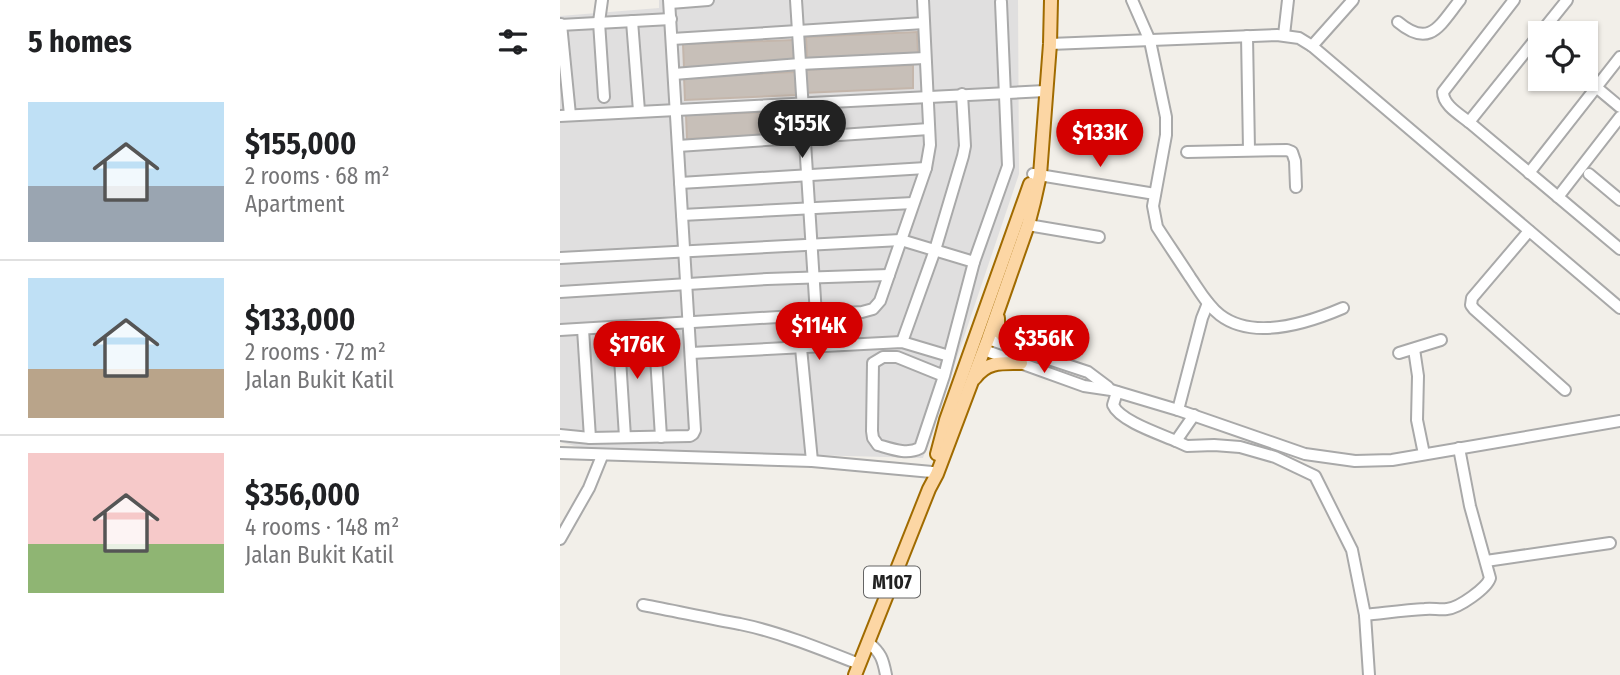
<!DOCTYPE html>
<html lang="en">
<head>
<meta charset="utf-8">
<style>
	body { margin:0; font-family:"Fira Sans Condensed",sans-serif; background:#f6f6f6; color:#202124; height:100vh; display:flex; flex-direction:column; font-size:26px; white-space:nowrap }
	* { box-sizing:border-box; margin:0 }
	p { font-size:23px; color:#757577 }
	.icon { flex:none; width:38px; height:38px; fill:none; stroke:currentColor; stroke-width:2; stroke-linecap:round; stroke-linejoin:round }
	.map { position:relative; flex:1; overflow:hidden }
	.sheet { display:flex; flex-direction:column; background:#fff; width:560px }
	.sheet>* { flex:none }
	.fabs { position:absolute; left:968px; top:21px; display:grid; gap:14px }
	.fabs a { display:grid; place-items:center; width:70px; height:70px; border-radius:0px; background:#fff; box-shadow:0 2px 5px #0004; font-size:35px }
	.price { position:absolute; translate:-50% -60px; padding:0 16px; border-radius:24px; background:#d40000; color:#fff; font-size:23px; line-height:46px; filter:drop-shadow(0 2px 4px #0008) }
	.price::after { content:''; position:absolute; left:50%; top:42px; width:21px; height:16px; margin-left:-10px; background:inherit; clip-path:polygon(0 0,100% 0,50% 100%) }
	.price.on { background:#222; color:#fff }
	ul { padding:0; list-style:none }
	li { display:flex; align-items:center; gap:21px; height:175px; padding:0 28px }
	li+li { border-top:2px solid #e0e0e0 }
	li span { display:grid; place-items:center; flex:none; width:196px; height:140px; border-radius:0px; color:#555 }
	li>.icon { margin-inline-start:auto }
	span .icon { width:84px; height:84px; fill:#fffc; stroke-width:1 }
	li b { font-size:30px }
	h2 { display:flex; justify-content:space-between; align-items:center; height:84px; padding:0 28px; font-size:30px }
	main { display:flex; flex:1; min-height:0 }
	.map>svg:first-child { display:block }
	.residential { fill:#e0dfdf }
	.building { fill:#c7bfb8; stroke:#c4b6ab; stroke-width:2 }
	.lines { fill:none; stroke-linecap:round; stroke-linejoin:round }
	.minor-casing { stroke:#a9a9a9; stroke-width:14 }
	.major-casing { stroke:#a06b00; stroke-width:16 }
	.minor { stroke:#fff; stroke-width:10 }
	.major { stroke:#fcd6a4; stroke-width:12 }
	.labels { text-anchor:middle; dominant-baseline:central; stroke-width:7; stroke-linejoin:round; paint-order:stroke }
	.shield { fill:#fff; stroke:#646464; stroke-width:2 }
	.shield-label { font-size:19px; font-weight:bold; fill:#222 }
</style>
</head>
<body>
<main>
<section class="sheet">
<h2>5 homes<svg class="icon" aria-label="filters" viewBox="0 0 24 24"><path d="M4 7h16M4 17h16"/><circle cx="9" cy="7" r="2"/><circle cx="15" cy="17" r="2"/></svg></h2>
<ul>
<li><span style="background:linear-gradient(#bfe0f5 60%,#9aa5b1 0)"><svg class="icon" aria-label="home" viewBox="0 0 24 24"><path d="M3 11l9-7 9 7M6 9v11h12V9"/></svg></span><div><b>$155,000</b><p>2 rooms · 68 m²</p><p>Apartment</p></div></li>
<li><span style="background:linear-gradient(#bfe0f5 65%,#b9a48a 0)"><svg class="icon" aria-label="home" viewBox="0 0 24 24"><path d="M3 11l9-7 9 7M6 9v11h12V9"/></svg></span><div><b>$133,000</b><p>2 rooms · 72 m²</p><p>Jalan Bukit Katil</p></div></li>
<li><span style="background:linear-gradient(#f6c9c9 65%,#8fb573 0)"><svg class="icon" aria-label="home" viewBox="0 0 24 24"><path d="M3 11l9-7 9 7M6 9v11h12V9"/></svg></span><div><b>$356,000</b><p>4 rooms · 148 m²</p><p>Jalan Bukit Katil</p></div></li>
</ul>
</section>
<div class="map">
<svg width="1060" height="675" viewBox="0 0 1060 675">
	<rect width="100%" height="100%" fill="#f2efe9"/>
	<path class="residential" d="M99,0H458L459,174L363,458L26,449L0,442V16L99,8Z"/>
	<g class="building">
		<path d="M357,32L358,55L247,60L246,37Z"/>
		<path d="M233,40L234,63L124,68L123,44Z"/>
		<path d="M353,65V88L243,93L242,70Z"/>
		<path d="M235,72L236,95L125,100L124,77Z"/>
		<path d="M237,111L238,134L127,139L126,115Z"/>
	</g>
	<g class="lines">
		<g class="minor-casing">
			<g id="minor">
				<path d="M42,0L39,22L44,97"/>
				<path d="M236,0L256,315"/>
				<path d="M572,0L590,41L606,117V135L593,206L597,227C608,244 619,260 630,277C639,290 647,305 660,315C694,341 748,323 783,308"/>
				<path d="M954,0L883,92C883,105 899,114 909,122L1060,249"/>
				<path d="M110,3L148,0"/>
				<path d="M72,21L79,111"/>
				<path d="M838,22C870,49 880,25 900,0"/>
				<path d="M1,24L10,115"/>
				<path d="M0,25L111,19"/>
				<path d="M724,35L728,0"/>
				<path d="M687,36L689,150"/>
				<path d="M112,39L364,23"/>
				<path d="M490,44L717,35L739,38L752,46L1060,308"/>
				<path d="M752,46L793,0"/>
				<path d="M114,74L240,64L365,58"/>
				<path d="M1026,75L1038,84"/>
				<path d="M1036,87L1060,107"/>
				<path d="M0,116L485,91"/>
				<path d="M909,122L1007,0"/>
				<path d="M118,146L369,129"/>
				<path d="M627,152L727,150L732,152L735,161L736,187"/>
				<path d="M969,173L1060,57"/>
				<path d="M473,174L595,194"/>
				<path d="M1029,174L1060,200"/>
				<path d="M120,183L366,168"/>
				<path d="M998,197L1060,117"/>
				<path d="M122,215L353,203"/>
				<path d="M468,225L539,237"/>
				<path d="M969,231L912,298L911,305L914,309L1005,390"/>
				<path d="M0,258L341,240L414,262"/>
				<path d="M0,292L207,279L329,275"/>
				<path d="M94,325L101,437"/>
				<path d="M58,327L65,437"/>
				<path d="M23,329L30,438"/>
				<path d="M0,330L302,312L313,309L320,301L366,168L370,145L363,0"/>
				<path d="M428,339L528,372L548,387"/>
				<path d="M342,342L375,250L403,156L405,146L402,94"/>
				<path d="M241,348L252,461"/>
				<path d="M854,349L858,376L857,420L864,454"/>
				<path d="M424,350L524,386L551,390L618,410L745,454L795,461L832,460L1060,421"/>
				<path d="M131,353L342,342L389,356"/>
				<path d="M839,353L881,340"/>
				<path d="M384,376L337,357H323L313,363L312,431L313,438L318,445C332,449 347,455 360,448L384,376L414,262L448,166L441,2"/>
				<path d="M557,392L553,405C560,421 600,434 616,441"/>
				<path d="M618,410L642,318L648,303"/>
				<path d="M634,415L616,441L627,446L654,445L680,447L715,457L755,476L792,550L805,615L809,675"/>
				<path d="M0,435L30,438L130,436L133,434L135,430L109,0"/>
				<path d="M0,453L252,461L372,472L377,474"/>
				<path d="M0,539L29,488L42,456"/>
				<path d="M926,561L1050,543"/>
				<path d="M83,605C115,611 147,618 180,624C219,632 261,649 299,664"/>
				<path d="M805,615C825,613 845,610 865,609C872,608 880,610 887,609C899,608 927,588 930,578L910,506L899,448"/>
				<path d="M308,642C321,653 323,659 326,675"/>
			</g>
		</g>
		<g class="major-casing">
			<g id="major">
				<path d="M438,318V330L443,336L464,352"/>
				<path d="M415,378C427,361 443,363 461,363"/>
				<path d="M377,454L386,420L470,184"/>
				<path d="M295,675L369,489L377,474L428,339L468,225L474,202L480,175L490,44L491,0"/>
			</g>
		</g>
		<use href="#minor" class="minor"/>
		<use href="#major" class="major"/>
	</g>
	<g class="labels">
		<rect class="shield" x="304" y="566.5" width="56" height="31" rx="5"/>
		<g class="shield-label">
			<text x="332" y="582">M107</text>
		</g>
	</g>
</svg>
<div class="fabs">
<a><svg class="icon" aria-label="locate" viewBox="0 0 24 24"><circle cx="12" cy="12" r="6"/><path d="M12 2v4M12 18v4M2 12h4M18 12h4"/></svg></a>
</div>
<b class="price on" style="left:242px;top:160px">$155K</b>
<b class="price" style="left:540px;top:169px">$133K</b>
<b class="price" style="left:259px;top:362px">$114K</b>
<b class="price" style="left:484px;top:375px">$356K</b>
<b class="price" style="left:77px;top:381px">$176K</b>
</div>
</main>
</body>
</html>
